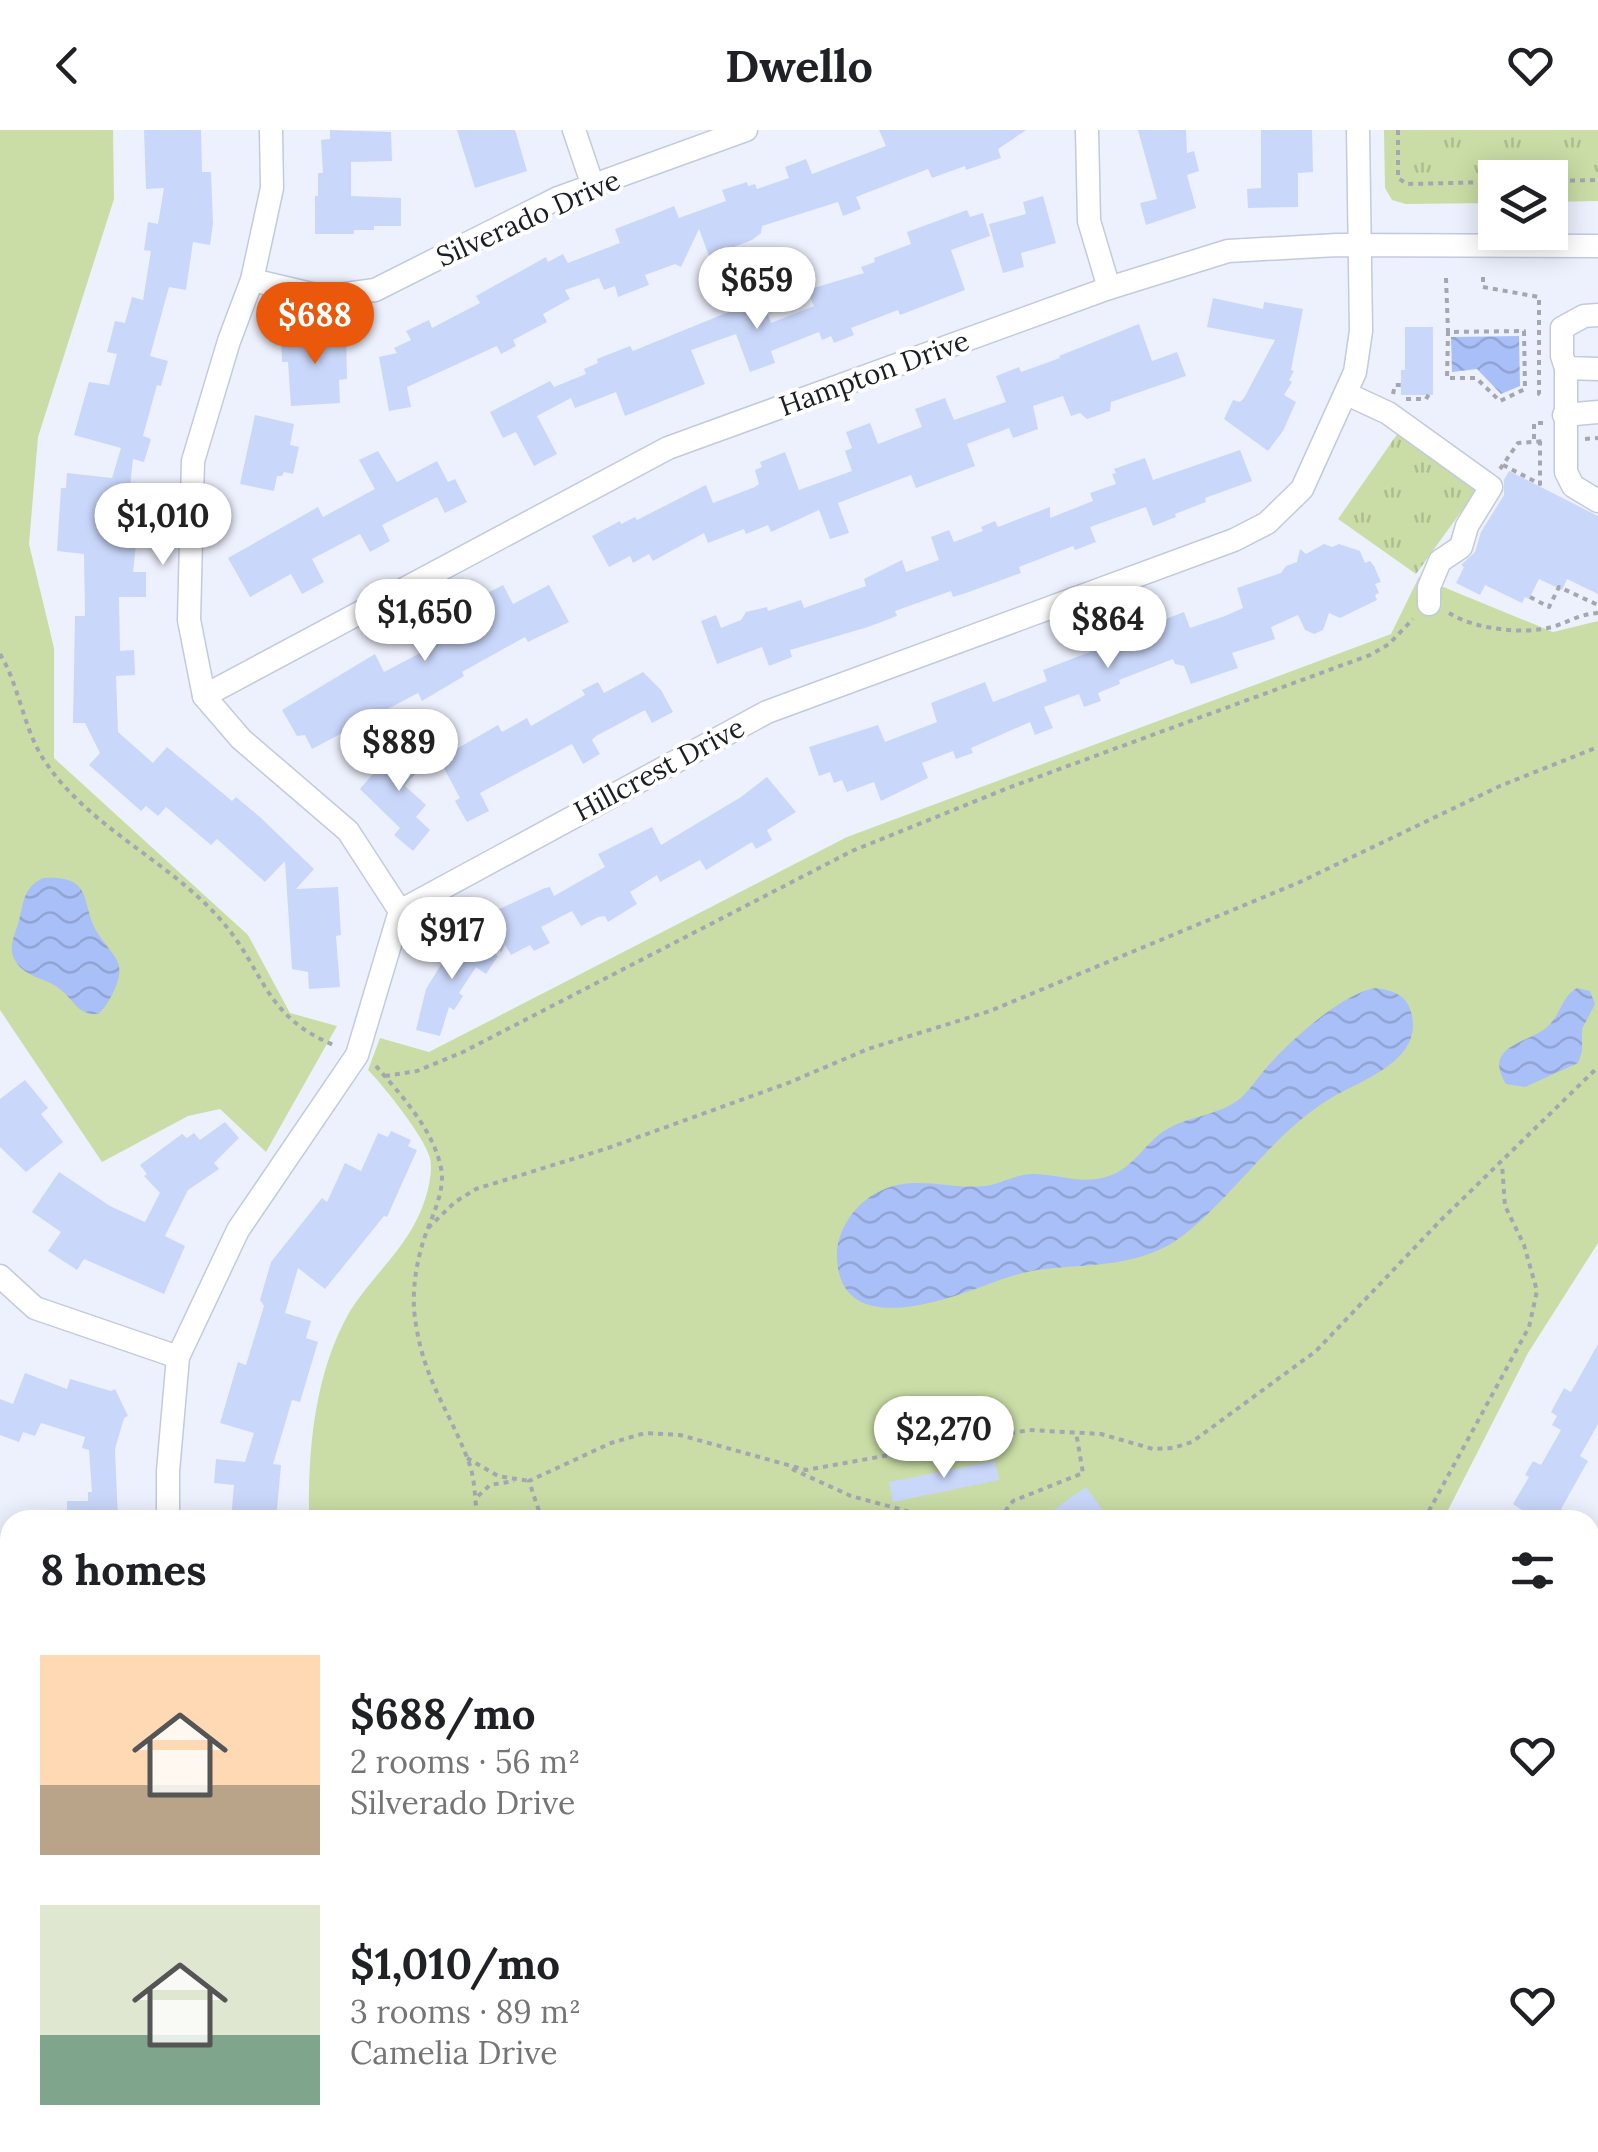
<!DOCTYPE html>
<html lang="en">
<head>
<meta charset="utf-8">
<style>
	body { margin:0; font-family:Lora,serif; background:#f6f6f6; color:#202124; height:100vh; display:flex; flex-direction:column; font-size:38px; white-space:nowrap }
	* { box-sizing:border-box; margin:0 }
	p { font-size:32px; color:#757577 }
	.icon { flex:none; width:55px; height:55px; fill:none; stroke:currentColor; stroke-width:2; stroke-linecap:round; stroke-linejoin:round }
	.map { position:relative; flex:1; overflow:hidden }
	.side { position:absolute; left:0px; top:1380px; width:1600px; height:642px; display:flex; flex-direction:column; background:#fff; border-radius:30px 30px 0 0; box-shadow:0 5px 25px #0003 }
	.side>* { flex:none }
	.fabs { position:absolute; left:1478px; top:30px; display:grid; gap:20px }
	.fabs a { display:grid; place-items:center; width:90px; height:90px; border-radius:0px; background:#fff; box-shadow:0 5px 25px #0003; font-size:50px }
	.price { position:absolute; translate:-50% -85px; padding:0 22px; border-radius:35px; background:#fff; color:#222; font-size:32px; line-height:65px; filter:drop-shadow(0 2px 5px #0008) }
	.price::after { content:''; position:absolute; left:50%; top:60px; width:30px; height:22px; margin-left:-15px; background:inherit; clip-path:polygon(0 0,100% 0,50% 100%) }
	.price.current { background:#ea580c; color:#fff }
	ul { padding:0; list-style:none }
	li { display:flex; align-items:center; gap:30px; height:250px; padding:0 40px }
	li span { display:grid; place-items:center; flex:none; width:280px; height:200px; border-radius:0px; color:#555 }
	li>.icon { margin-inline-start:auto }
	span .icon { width:120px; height:120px; fill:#fffc; stroke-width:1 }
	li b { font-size:42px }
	h2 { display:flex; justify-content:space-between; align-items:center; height:120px; padding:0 40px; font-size:42px }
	header { display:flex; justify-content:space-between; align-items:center; height:130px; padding:0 40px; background:#fff; font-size:45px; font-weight:700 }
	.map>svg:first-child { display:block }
	.green { fill:#cadda6 }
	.park { fill:url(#park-tufts) }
	.water { fill:url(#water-waves) }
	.building { fill:#c9d7fa }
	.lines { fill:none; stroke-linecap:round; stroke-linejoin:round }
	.minor-casing { stroke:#c2cadd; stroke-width:25 }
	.path { stroke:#a4a7b1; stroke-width:4; stroke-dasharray:5 5; stroke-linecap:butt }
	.minor { stroke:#fff; stroke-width:22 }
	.labels { text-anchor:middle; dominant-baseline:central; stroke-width:8; stroke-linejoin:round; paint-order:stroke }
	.street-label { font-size:28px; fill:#1b1e25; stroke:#fff }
</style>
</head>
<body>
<header><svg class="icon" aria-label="back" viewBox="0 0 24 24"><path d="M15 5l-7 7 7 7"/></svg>Dwello<svg class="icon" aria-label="heart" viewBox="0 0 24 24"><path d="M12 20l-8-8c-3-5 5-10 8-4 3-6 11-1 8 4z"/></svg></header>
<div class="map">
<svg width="1598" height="2022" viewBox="0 0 1598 2022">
	<defs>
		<pattern id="park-tufts" width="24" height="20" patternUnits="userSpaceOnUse" patternTransform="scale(2.5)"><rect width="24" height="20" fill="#cadda6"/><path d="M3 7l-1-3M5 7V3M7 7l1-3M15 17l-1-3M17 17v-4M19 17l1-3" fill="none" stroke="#adbd8f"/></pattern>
		<pattern id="water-waves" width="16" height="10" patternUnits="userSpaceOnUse" patternTransform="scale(2.5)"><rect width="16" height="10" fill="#a9bff8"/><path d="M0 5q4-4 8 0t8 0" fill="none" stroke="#91a4d4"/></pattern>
	</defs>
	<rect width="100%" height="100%" fill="#edf1fd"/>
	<g class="green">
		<path d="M0,0H113L114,69L38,307L29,414L54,518V628L248,805L290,883L337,896L266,1022L220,979L188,986L102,1032L0,880Z"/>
		<path d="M1384,0H1598V71L1550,72V48H1495V73L1406,74L1392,70L1385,58Z"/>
		<path d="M1419,447L1553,502L1598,491V1113L1528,1223L1443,1390H309C308,1320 314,1244 350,1181C369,1151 397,1126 414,1095C424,1078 434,1047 430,1028C425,1008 384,956 368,940L380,908L429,922L847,707L1391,504Z"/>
		<path d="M365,2012H623V2013L619,2022H361Z"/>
		<path d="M1379,2013V2022H975L970,2013Z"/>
	</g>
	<g class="park">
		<path d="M1401,0H1549L1550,47L1408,51L1402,47Z"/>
		<path d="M1562,0H1598V42L1563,43Z"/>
		<path d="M1400,300L1479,357L1416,444L1338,389Z"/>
	</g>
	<g class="water">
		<path d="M1519,206L1520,256L1501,264L1477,239L1452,242L1451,207Z"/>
		<path d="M43,748C95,745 80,773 97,802C114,829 129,831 112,865C108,872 105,878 98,884C77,885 75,871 61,860C49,849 32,849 20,837C6,822 13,810 18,794C24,774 22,758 43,748Z"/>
		<path d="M1376,858C1392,860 1407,865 1411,882C1425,930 1362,950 1331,968C1316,977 1302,988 1289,1000C1253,1032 1203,1099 1163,1118C1122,1138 1079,1134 1037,1140C1019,1143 1003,1149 986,1155C943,1171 839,1209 837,1127C836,1108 847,1087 861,1074C902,1038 939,1060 984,1056C1002,1054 1017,1043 1035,1044C1062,1045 1082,1055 1109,1046C1131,1039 1144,1016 1161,1003C1185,986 1214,987 1237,971C1249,962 1257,948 1267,937C1290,911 1342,863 1376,858Z"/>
		<path d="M1577,858L1590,861L1595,874L1582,899V921L1578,933L1525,957L1506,954C1482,915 1528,914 1547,897C1561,885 1561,867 1577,858Z"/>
	</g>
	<g class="building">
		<path d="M144,0H201L202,42H211L213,94L210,115L193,112L186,160L169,157L150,226L168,231L161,256L157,255L143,306L151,309L144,332L133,329L126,396L138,397L133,442H146V467H119L120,521L134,520L135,545L116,546L118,602L153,633L167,617L232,671L236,667L260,687L314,739L296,759L338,757L341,805L336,806L340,857L309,859L308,842L292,839L285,731L265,752L217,709L211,715L166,677L158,686L146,676L141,681L89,635L100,623L85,593H73L75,486H85L84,424L57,421L61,358H66L67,343L112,348L121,318L74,305L89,252L109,255L117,224L107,222L115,191L125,193L132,167L143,170L151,121L144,120L148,92L158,94L164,58L146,59Z"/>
		<path d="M330,0L391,2L392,31L351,32V66L401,68V96H374V100H354V104H315V66H318V43H323L321,10L330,9Z"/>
		<path d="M457,0H515L527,41L475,58Z"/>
		<path d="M879,0H1026L998,19L1001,28L966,40L965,36L932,48L928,39L856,67L861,79L843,86L838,72L762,96L761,103L752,110L731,118L734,126L712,134L699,99L681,137L675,134L645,145L649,155L618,167L615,156L604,160L599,148L565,160L570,169L543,184L547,192L513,210L516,216L501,224L497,216L407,257L411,277L389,281L379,227L397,223L394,218L411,210L406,201L429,190L432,198L480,173L476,166L546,127L548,132L563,124L568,133L620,113L615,99L652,85L674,76L679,88L726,71L722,60L747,52L748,56L755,54L757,59L789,48L785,37L806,29L812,44L886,16Z"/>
		<path d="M1138,0H1186L1187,23L1194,21L1199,41L1187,45L1196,78L1146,95L1140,73L1157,69Z"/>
		<path d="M1261,0H1312L1313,42L1298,43V77L1248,78L1247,59L1261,58Z"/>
		<path d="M1043,66L1056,113L1021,123L1024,137L1003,143L989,94L1026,84L1023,72Z"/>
		<path d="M967,80L970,87L983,83L990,106L951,120L965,160L900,185L898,180L851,198L854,205L834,213L831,206L822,210L819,202L771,221L775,233L750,242L736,204L691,220L705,254L625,286L616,262L575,278L571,268L537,286L557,324L534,336L516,302L503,308L490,282L550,251L554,257L586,244L584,239L598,233L597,229L630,216L633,221L753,172L757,182L766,179L771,193L814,176L807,160L864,143L861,137L875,132L874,128L911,114L907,102Z"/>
		<path d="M1213,168L1263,179L1264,172L1303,179L1291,240L1294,241L1289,250L1292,252L1284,265L1296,272L1283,301L1268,321L1224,289L1233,270L1240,272L1244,268L1275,210L1207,197Z"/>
		<path d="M1139,194L1152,231L1177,222L1186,246L1111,272L1110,281L1087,289L1080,283L1071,286L1063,266L1033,276L1038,299L1013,308L1009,298L967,314L975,336L916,358L911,345L838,373L849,403L830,409L819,380L771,402L768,395L746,404L744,399L708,413L704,403L653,431L649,424L633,433L630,426L609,437L592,406L620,391L621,394L635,387L637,390L706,355L713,373L755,357L759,354L755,340L762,337L760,332L785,322L799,360L852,341L845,321L852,318L846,302L870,293L878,314L922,297L915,279L945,268L954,290L1006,272L996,246L1019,237L1021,242L1060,228L1059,226Z"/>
		<path d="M1405,197H1433V265H1401V240H1405Z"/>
		<path d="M346,204L347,249L339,250L340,273L291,276L288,232H282L281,205Z"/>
		<path d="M255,285L294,294L290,315L299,317L293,344L284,342L282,346H277L274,361L240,354Z"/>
		<path d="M1240,320L1252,351L1205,368L1206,372L1175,384L1176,387L1153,396L1146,377L1090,397L1096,412L1075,420L1073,416L1019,437L1021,443L966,463L953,467L951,461L895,481L897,486L868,497L790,520L792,527L769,536L762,517L717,534L701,491L716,485L721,498L741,490L746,482L767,477L768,481L801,470L804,478L866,456L864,449L902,430L906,442L939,430L931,407L949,400L954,412L983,401L981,397L995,391L998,397L1050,377V388L1093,371L1090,363L1116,354L1112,344L1116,343L1114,339L1145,328L1153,350Z"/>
		<path d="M378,321L397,352L437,331L448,352L455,349L467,372L445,383L437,367L382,395L390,411L370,422L360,404L312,429L324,452L302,464L291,444L250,467L228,428L318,377L323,387L375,359L359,330Z"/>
		<path d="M1509,341L1598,386V464L1567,449L1562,460L1539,449L1529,469L1525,467L1522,473L1485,455L1480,465L1456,453L1464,437L1461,435L1475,422L1481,402L1504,365V350Z"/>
		<path d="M1324,414L1332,417L1339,414L1360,421L1365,433L1370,431L1374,436L1381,452L1375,454L1379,463L1375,465L1377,470L1340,488L1329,483L1323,500L1314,504L1305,500L1298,485L1271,497L1275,509L1232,523L1238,538L1191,554L1184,536L1175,534L1173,529L1119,550L1120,554L1098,563L1101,571L1084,577L1079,564L1044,577L1053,598L1035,605L1030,592L971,618L973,623L956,629L953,621L922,633L928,648L881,671L874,652L847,662L842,650L834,653L830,642L819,646L809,617L878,595L885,612L937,592L931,573L985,552L993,572L1047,551L1043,540L1090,522L1088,518L1109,509L1112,519L1165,498L1163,490L1184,482L1190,498L1225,486L1243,478L1237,458L1281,443L1286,436L1297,432L1300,419L1306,424Z"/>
		<path d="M503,455L513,474L549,455L569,492L528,512L525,507L462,542L464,546L422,571L418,563L312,619L305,605L297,606L282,580L375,524L384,542L426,520L461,500L451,482Z"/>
		<path d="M643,542L661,560L673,582L652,593L645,580L596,606L592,610L600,624L583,634L572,614L480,663L489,681L467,692L455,671L460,668L439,629L498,595L502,602L527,588L531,596L585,565L582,560L598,552L604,563Z"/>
		<path d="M402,610L426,631L405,656L426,675L416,687L430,700L413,721L394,705L400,698L360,659Z"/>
		<path d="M767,647L796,682L767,700L772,710L756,719L752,712L706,740L700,730L660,752L657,745L630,762L637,774L608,792L605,786L598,787L581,796L572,781L541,797L550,813L534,821L530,815L511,825L505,815L501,823L482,787L545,758L550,757L554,766L605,737L598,724L652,697L661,715L741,667Z"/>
		<path d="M461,802L498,826L486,844L476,837L459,863L463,866L454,880L449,877L440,906L416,900L426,859Z"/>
		<path d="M25,950L48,978L41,984L63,1012L26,1042L0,1017V969Z"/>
		<path d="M225,992L239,1008L214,1033L219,1039L188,1060L165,1106L185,1116L164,1164L84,1129L77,1140L48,1121L61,1102L32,1082L59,1042L110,1076L145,1092L160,1063L144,1046L147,1044L140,1035L182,1004L187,1008L194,1003L200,1010Z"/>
		<path d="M391,1001L411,1010L408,1016L417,1020L387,1087L384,1086L325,1159L298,1138L285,1183L311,1191L306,1208L318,1212L300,1272L292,1270L273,1334L281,1335L276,1390H231L234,1355L214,1353L216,1329L245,1332L254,1303L220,1293L238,1232L246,1235L264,1176L260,1170L271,1132L322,1068L327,1072L345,1033L361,1041L378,1003L388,1007Z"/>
		<path d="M1598,1214V1294L1580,1326L1588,1331L1561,1379L1580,1390H1536L1513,1374L1529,1347L1525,1345L1533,1331L1541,1335L1561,1300L1552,1295L1557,1286L1551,1282L1564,1258L1571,1262Z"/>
		<path d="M25,1243L67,1259L70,1249L111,1261L115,1259L128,1286L124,1288L115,1319L118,1390H67V1371H88V1362H92L89,1320L82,1318L85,1307L41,1293L35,1306L23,1302L19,1312L0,1305V1269L13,1274Z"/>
		<path d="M995,1331L999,1350L893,1372L889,1352Z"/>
		<path d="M1086,1357L1110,1390H1040L1074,1365Z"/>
	</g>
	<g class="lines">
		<g class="minor-casing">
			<g id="minor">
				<path d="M271,0L272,58L252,150L229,211L193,331L189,490L204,566L241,609L348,701L400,781"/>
				<path d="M574,0L593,56"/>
				<path d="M1087,0L1089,91L1109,158"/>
				<path d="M252,150L324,167L375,160L558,68L746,0"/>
				<path d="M1598,185L1584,186L1562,198V226L1566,238L1598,239"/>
				<path d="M1566,238V342L1573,356L1598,371"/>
				<path d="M1347,264L1388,283L1491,357L1467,396L1461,417L1440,431L1429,457V474"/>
				<path d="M1564,285L1598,282"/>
				<path d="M204,566L668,318L1109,158L1228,121L1337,115L1598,116"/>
				<path d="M0,1146L35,1178L178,1227"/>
				<path d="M168,1390V1341L178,1227L238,1100L357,925L400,781L767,582L1234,410L1267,393L1302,359L1355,242L1361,201L1358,0"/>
				<path d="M1590,1453L1598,1439"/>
				<path d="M0,1507L10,1503"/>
				<path d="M0,1774L10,1800"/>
				<path d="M1590,1794H1598"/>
				<path d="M1503,2012V2022"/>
				<path d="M219,2022L222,2012"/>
				<path d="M781,2022L786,2014"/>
			</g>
		</g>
		<g class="path">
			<path d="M1398,0V48L1407,54L1495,52"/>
			<path d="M1550,51L1598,50"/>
			<path d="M1483,147V157L1539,167V264L1544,267"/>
			<path d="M1446,148L1448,202L1524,201L1525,259L1500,271L1476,248H1447L1448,202"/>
			<path d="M1393,264L1395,255H1401"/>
			<path d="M1406,269H1426L1429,264"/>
			<path d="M1534,309V293H1543"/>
			<path d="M1585,309L1598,308"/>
			<path d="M1503,335L1540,354V311"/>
			<path d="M1500,339L1518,313L1546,311"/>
			<path d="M1530,467L1549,477L1559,457L1598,475"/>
			<path d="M1449,483C1474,499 1523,505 1552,497C1569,492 1579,484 1598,483"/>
			<path d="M0,524C20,557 23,598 44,630C88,697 168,730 220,789C266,841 262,886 336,916"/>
			<path d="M376,936C401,965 433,999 441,1038C446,1062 430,1090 423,1112C415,1139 411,1167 416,1195C425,1252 449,1280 468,1330C476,1350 474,1369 478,1390"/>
			<path d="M385,946L417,941L463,922L852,721L1008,658L1370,525L1389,514L1413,489"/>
			<path d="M428,1098L455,1072L476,1059L608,1018L788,953L868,919L990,881L1300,752L1500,656L1598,617"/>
			<path d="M467,1328L498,1346L529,1351"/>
			<path d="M792,1339L851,1366L929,1387L999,1388"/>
			<path d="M478,1366L490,1355L514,1351"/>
			<path d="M999,1389L1013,1371L1083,1343L1076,1302"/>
			<path d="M542,1390L529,1351L611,1313L645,1303L680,1305L806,1340L1029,1300L1101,1304L1153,1319L1173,1318L1192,1312L1316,1221L1441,1090L1598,937"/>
			<path d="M1424,1390L1529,1197L1537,1161L1524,1115L1505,1076L1502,1034"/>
			<path d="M993,2012L1002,2022"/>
			<path d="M1157,2012L1159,2022"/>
			<path d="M381,2022L386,2012"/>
			<path d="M1258,2022V2012"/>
		</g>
		<use href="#minor" class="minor"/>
	</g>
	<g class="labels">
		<g class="street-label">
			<text transform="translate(528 88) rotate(-24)">Silverado Drive</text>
			<text transform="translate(874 243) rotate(-20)">Hampton Drive</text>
			<text transform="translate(659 639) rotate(-28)">Hillcrest Drive</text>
		</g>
	</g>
</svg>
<div class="fabs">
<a><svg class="icon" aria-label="layers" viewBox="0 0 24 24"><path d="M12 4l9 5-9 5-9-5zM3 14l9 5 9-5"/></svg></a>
</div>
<b class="price" style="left:757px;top:202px">$659</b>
<b class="price current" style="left:315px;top:237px">$688</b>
<b class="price" style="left:163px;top:438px">$1,010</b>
<b class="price" style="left:425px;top:534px">$1,650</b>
<b class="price" style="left:1108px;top:541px">$864</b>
<b class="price" style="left:399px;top:664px">$889</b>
<b class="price" style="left:452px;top:852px">$917</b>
<b class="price" style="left:944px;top:1351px">$2,270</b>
<section class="side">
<h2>8 homes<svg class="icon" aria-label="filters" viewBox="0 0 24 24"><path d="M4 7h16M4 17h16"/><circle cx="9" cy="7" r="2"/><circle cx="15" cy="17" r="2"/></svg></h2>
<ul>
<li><span style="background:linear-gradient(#ffd9b3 65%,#b9a48a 0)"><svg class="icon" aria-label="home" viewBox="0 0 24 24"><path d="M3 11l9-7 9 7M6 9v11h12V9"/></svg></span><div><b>$688/mo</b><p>2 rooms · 56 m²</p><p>Silverado Drive</p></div><svg class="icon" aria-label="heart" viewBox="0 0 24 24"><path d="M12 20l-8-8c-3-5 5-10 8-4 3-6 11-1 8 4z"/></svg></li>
<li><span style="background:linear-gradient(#dfe7d0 65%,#7fa58c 0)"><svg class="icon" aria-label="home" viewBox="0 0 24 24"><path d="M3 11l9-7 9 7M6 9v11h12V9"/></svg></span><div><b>$1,010/mo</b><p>3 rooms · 89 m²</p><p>Camelia Drive</p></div><svg class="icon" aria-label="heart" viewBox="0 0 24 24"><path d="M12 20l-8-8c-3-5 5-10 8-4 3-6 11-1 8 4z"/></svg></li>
</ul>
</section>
</div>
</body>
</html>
